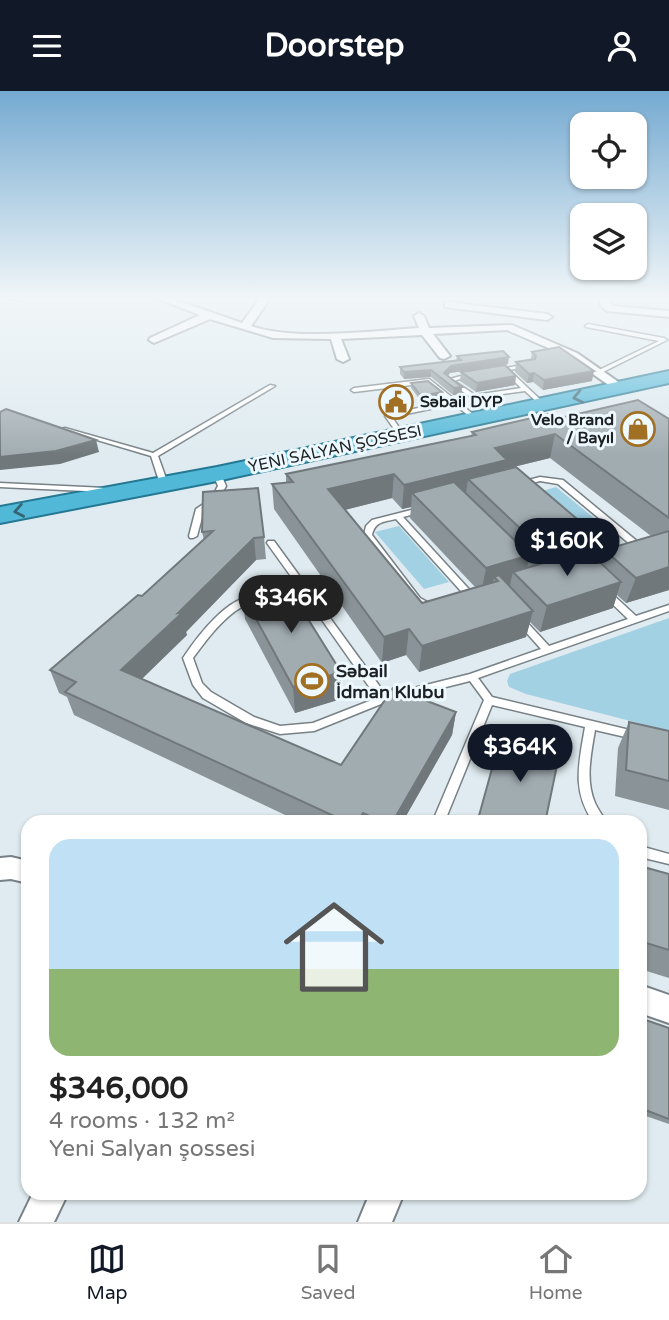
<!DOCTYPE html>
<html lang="en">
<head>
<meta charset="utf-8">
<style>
	body { margin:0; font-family:"Varela Round",sans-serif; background:#f6f6f6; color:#222; height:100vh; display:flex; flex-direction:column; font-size:26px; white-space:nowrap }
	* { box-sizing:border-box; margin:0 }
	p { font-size:23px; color:#767676 }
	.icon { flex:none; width:38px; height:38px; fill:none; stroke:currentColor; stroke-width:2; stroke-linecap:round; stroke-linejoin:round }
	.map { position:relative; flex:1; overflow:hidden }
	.panel { position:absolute; left:21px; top:724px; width:626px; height:385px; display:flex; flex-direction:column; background:#fff; border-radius:21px; box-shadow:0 2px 5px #0004 }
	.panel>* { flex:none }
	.buttons { position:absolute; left:570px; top:21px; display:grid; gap:14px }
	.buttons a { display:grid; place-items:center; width:77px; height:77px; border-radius:14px; background:#fff; box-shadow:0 2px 5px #0004; font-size:35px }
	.price { position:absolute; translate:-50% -60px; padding:0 16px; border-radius:24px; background:#111827; color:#fff; font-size:23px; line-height:46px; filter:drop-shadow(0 2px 4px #0008) }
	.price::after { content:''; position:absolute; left:50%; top:42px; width:21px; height:16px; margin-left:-10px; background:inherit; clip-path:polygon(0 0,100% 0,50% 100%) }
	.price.active { background:#222; color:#fff }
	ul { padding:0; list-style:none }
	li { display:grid; align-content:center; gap:14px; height:371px; padding:0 28px }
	li span { display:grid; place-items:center; height:217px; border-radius:21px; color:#555 }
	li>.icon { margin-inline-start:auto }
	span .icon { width:126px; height:126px; fill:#fffc; stroke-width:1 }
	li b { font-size:30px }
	header { display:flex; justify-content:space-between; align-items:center; height:91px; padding:0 28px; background:#111827; color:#fff; font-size:32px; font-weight:700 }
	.menu { display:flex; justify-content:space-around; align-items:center; height:98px; border-top:2px solid #e0e0e0; background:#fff; font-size:19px; color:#767676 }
	.menu a { display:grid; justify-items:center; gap:4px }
	.menu .active { color:#111827 }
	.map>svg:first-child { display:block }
	.green { fill:#a2d1e3 }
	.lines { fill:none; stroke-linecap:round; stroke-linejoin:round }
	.service-casing { stroke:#778186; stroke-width:3 }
	.minor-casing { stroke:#778186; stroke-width:4 }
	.trunk-casing { stroke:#247892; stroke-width:4 }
	.service { fill:#fff; fill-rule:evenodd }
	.minor { fill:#fff; fill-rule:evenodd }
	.trunk { fill:#52b8d8; fill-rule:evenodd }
	.wall { fill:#8a9498; fill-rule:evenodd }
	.shaded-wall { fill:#71787c }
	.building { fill:#a1acb1; stroke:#71787c; stroke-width:2 }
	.oneway { stroke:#356574 }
	.labels { text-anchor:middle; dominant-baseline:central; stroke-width:6; stroke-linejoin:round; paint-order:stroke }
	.far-poi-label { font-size:16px; font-weight:bold; fill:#1d2123; stroke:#edf9fe; text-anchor:start }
	.far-street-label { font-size:16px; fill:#1d2123; stroke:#edf9fe }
	.poi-label { font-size:18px; font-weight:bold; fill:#1d2123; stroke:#edf9fe; text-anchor:start }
</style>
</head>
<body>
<header><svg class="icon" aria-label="menu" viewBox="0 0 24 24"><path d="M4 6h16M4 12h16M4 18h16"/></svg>Doorstep<svg class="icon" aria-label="person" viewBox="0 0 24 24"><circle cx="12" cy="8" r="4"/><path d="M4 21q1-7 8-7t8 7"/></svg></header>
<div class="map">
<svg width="669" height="1131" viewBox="0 0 669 1131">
	<rect width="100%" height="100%" fill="#dfebf0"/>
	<g class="green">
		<path d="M556,396L616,445L594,451L535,402Z"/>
		<path d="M399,435L449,491L424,498L375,441Z"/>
		<path d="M669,527V640L526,603L509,596L507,590L510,583Z"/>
	</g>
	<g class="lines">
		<g class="service-casing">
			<g id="service">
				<path d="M2,206H27L18,209Z"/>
				<path d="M588,233L664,247L667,249L599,283L596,281L597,280L659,250L586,236L585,235Z"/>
				<path d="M525,273L527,274V276L509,279L545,313V315H541L525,300L472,307L446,289L472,282V284L454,290L475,304L521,297L502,278Z"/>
				<path d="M429,288L478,327V329H474L454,313L392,326L404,344L401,346L399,345L385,325L386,324L450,310L428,292L354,301L351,299L354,297Z"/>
				<path d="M270,294L275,295L158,365L168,393L164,395L160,393L151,365L60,338L65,337L153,362Z"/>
				<path d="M214,381H220L226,395L217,411L204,419L197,445L193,447H190L189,445L196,418L211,408L218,395L213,383Z"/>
				<path d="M540,386L563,389L638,451L639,460L633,466L450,521L425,518L414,511L364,444L366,435L372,429ZM540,390L558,393L631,454V459L627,462L477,507L403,426ZM396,428L469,509C450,515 438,518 420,507L372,444C375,430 384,431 396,428Z"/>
				<path d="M0,392L106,397L110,399L106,401L0,396Z"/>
				<path d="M268,450H274L386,604L470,583L541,558L516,530L514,528L516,526H522L549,555L628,528L604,505L603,503L604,501H610L636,525L669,514V520L478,587L492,606L638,641L639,644L638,647L634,648L595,639C591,663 585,689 595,712C598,719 603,725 607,732H594C571,700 579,672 585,636L492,614L444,732H432L484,609L470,590L386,611L314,640L280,643L246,632L203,607L193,594L183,567C197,546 228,504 256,505L257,507C250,512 241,516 234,521C217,534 205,551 193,567L202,592L211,601L254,626L280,635L313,632L377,607L298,495L277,502L274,501L273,499L274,497L295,491L267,452Z"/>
				<path d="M640,755L669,763V773L640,766Z"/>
			</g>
		</g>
		<g class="minor-casing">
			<g id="minor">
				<path d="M153,206H167L242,232L261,206H271L251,235C295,250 371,240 419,237L414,225L419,222L424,225L429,237L512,234L577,262L627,297L617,300L569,266L507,239L433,243L450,265L444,268L440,267L422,244L341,248L349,268L343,271L337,268L331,248L273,247L210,228L154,252L149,249L150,247L200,224Z"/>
				<path d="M600,206H610V213L614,215L669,220V226L607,220L600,214Z"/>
				<path d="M448,211L547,223L552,226L547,229L445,216V212Z"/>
				<path d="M11,766L28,770V792L11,788L0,789V767Z"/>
				<path d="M640,894L669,904V932L640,922Z"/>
				<path d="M33,1102H68L54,1131H19Z"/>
				<path d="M370,1102H404L392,1131H358Z"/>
			</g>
		</g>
		<g class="trunk-casing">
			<path id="trunk" d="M669,280V292L217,390L0,432V416L217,376Z"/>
		</g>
		<use href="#service" class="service"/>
		<use href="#minor" class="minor"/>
		<use href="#trunk" class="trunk"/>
	</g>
	<g class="wall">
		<path d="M532,261L592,290L543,299L533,291L527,292L515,281L516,271L531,268Z"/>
		<path d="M457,265L508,273L450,282L448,285L462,296L461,303L453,304L431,286L404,288L400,283V276L456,270Z"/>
		<path d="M461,281L515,294L476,301L460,290Z"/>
		<path d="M411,292L441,306L421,310L411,297Z"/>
		<path d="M560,327L669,328V499L626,512L617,504L613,517L540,541L530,531L526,546L419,581L406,564L382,572L274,418L272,393L286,392V383L471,345L472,341ZM550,367L651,445L611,457L600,455L596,468L505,379V378ZM392,407L402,418L411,416L410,427L475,496L422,512L345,419Z"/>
		<path d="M203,401L264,446L266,468L256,469L186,541L187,544L142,588L341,674L456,621L452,644L402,732H302L74,624L67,606L59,602L50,579L142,505L204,449L202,441Z"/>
		<path d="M242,502L341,608L295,622L245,528Z"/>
		<path d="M629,631L669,640V719L615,705L618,657Z"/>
		<path d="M640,775L669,783V887L640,878Z"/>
		<path d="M640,927L669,937V1033L640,1023Z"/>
	</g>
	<g class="shaded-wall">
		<path d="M509,266L508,273L450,282L443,289L444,282L451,275Z"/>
		<path d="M431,279V286L404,288V281Z"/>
		<path d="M594,280L592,290L543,299L544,289Z"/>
		<path d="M534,282L533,291L527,292L529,283Z"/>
		<path d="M516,285L515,294L476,301L477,292Z"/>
		<path d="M462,296L461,303L453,304L454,297Z"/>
		<path d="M442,301L441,306L421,310V305Z"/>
		<path d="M555,343L550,367L505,378L503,393L468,388L466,402H412L411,416L402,418L404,394L495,357Z"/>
		<path d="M96,349L99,361L60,373L0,379V366Z"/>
		<path d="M394,383L392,407L328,423V398Z"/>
		<path d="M597,445L590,471L538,486L544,460Z"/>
		<path d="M254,447L256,469L186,541L187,544L127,602L121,579Z"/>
		<path d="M530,464L524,490L513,481L510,494L496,498L498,490L494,486L492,499L481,503L486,477Z"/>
		<path d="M669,476V499L626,512L636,487Z"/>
		<path d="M621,491L613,517L540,541L547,515Z"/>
		<path d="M533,520L526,546L419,581L422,555Z"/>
		<path d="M409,538L406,564L382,572L384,546Z"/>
		<path d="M341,581V608L295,622L293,596Z"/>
		<path d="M456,621L452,644L402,732H392Z"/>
		<path d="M363,722V732H357Z"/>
	</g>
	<g class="building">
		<path d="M559,256L594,280L544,289L534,282L529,283L516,271L535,268L536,265L532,261Z"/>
		<path d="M503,260L509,266L451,275L444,282L462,296L454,297L431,279L404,281L400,276L461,269L457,265Z"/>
		<path d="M505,274L516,285L477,292L461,281Z"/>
		<path d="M428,290L442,301L421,305L411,292Z"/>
		<path d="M638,309L669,328V427L555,343L495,357L507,369L404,394L394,383L328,398L422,512L498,490L494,486L499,484L533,520L422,555L409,538L384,546L272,393L293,391L286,383L476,344L472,341L553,322L560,327Z"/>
		<path d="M6,318L96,349L56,360L0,366V321Z"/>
		<path d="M516,376L597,445L544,460L468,388Z"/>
		<path d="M454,391L530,464L486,477L412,402Z"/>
		<path d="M258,397L264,446L254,447L178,522L183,521L121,579L341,674L393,597L456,621L392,732H385L363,722L357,732H349L65,601L76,591L50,579L138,504L142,505L213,440L202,441L203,401Z"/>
		<path d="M669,440V476L636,487L600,455L606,453L611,457Z"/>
		<path d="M587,459L621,491L547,515L513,481Z"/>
		<path d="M285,491L341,581L293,596L242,502Z"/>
		<path d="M629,631L669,640V690L626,679Z"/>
		<path d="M501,645L560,660L545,732H477Z"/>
		<path d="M640,775L669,783V859L640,850Z"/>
		<path d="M640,927L669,937V1028L640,1017Z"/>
	</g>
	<defs><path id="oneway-chevron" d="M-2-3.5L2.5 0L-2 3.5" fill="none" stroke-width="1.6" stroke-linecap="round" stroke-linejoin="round" transform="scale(1.75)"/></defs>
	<g class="oneway">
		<use href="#oneway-chevron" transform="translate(578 306) rotate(168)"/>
		<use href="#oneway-chevron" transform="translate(19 420) rotate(169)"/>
	</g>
	<linearGradient id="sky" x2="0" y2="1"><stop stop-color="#75aad1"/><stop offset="0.57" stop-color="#f1f6f8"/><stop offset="1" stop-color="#f1f6f8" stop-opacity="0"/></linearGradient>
	<rect width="669" height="364" fill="url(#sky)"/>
	<defs>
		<g id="civic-ring" transform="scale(1.75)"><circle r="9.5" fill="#edf9fe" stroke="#a17025" stroke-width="1.5"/><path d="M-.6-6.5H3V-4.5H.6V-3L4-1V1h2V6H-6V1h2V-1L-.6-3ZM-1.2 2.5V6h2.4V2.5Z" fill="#a17025"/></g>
		<g id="shop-ring" transform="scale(1.75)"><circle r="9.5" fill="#edf9fe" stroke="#a17025" stroke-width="1.5"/><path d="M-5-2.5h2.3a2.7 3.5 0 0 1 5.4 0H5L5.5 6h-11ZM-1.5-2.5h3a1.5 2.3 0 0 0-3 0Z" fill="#a17025"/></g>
		<g id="stadium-ring" transform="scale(1.75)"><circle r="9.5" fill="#edf9fe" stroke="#a17025" stroke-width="1.5"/><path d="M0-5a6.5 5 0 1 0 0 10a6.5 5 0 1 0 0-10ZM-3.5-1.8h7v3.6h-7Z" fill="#a17025"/></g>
	</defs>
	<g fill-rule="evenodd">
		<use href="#civic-ring" x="396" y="311"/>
		<use href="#shop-ring" x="638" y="338"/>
		<use href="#stadium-ring" x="312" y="590"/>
	</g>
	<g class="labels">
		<g class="far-poi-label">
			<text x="420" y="311">Səbail DYP</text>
			<text x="614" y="329" text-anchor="end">Velo Brand<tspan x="614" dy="18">/ Bayıl</tspan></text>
		</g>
		<g class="far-street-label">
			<text transform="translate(335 358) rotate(-12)">YENI SALYAN ŞOSSESI</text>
		</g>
		<g class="poi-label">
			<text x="336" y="580">Səbail<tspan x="336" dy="21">İdman Klubu</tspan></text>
		</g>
	</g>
</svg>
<div class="buttons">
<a><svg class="icon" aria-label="locate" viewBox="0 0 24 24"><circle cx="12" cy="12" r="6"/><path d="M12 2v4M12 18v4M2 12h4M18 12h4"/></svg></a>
<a><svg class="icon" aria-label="layers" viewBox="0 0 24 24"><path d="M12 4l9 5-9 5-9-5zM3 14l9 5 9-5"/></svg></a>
</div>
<b class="price" style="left:567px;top:487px">$160K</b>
<b class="price active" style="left:291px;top:544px">$346K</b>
<b class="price" style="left:520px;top:693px">$364K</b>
<section class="panel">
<ul>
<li><span style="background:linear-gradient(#bfe0f5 60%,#8fb573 0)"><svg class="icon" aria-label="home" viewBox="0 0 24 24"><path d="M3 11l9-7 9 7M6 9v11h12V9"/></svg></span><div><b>$346,000</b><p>4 rooms · 132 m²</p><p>Yeni Salyan şossesi</p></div></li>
</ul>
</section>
</div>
<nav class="menu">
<a class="active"><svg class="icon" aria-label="map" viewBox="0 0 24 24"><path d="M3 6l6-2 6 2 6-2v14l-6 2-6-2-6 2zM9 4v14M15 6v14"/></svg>Map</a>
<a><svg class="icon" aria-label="saved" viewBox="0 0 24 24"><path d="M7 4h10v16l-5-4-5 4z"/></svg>Saved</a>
<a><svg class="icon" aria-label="home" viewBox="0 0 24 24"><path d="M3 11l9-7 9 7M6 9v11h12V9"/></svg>Home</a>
</nav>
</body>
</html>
